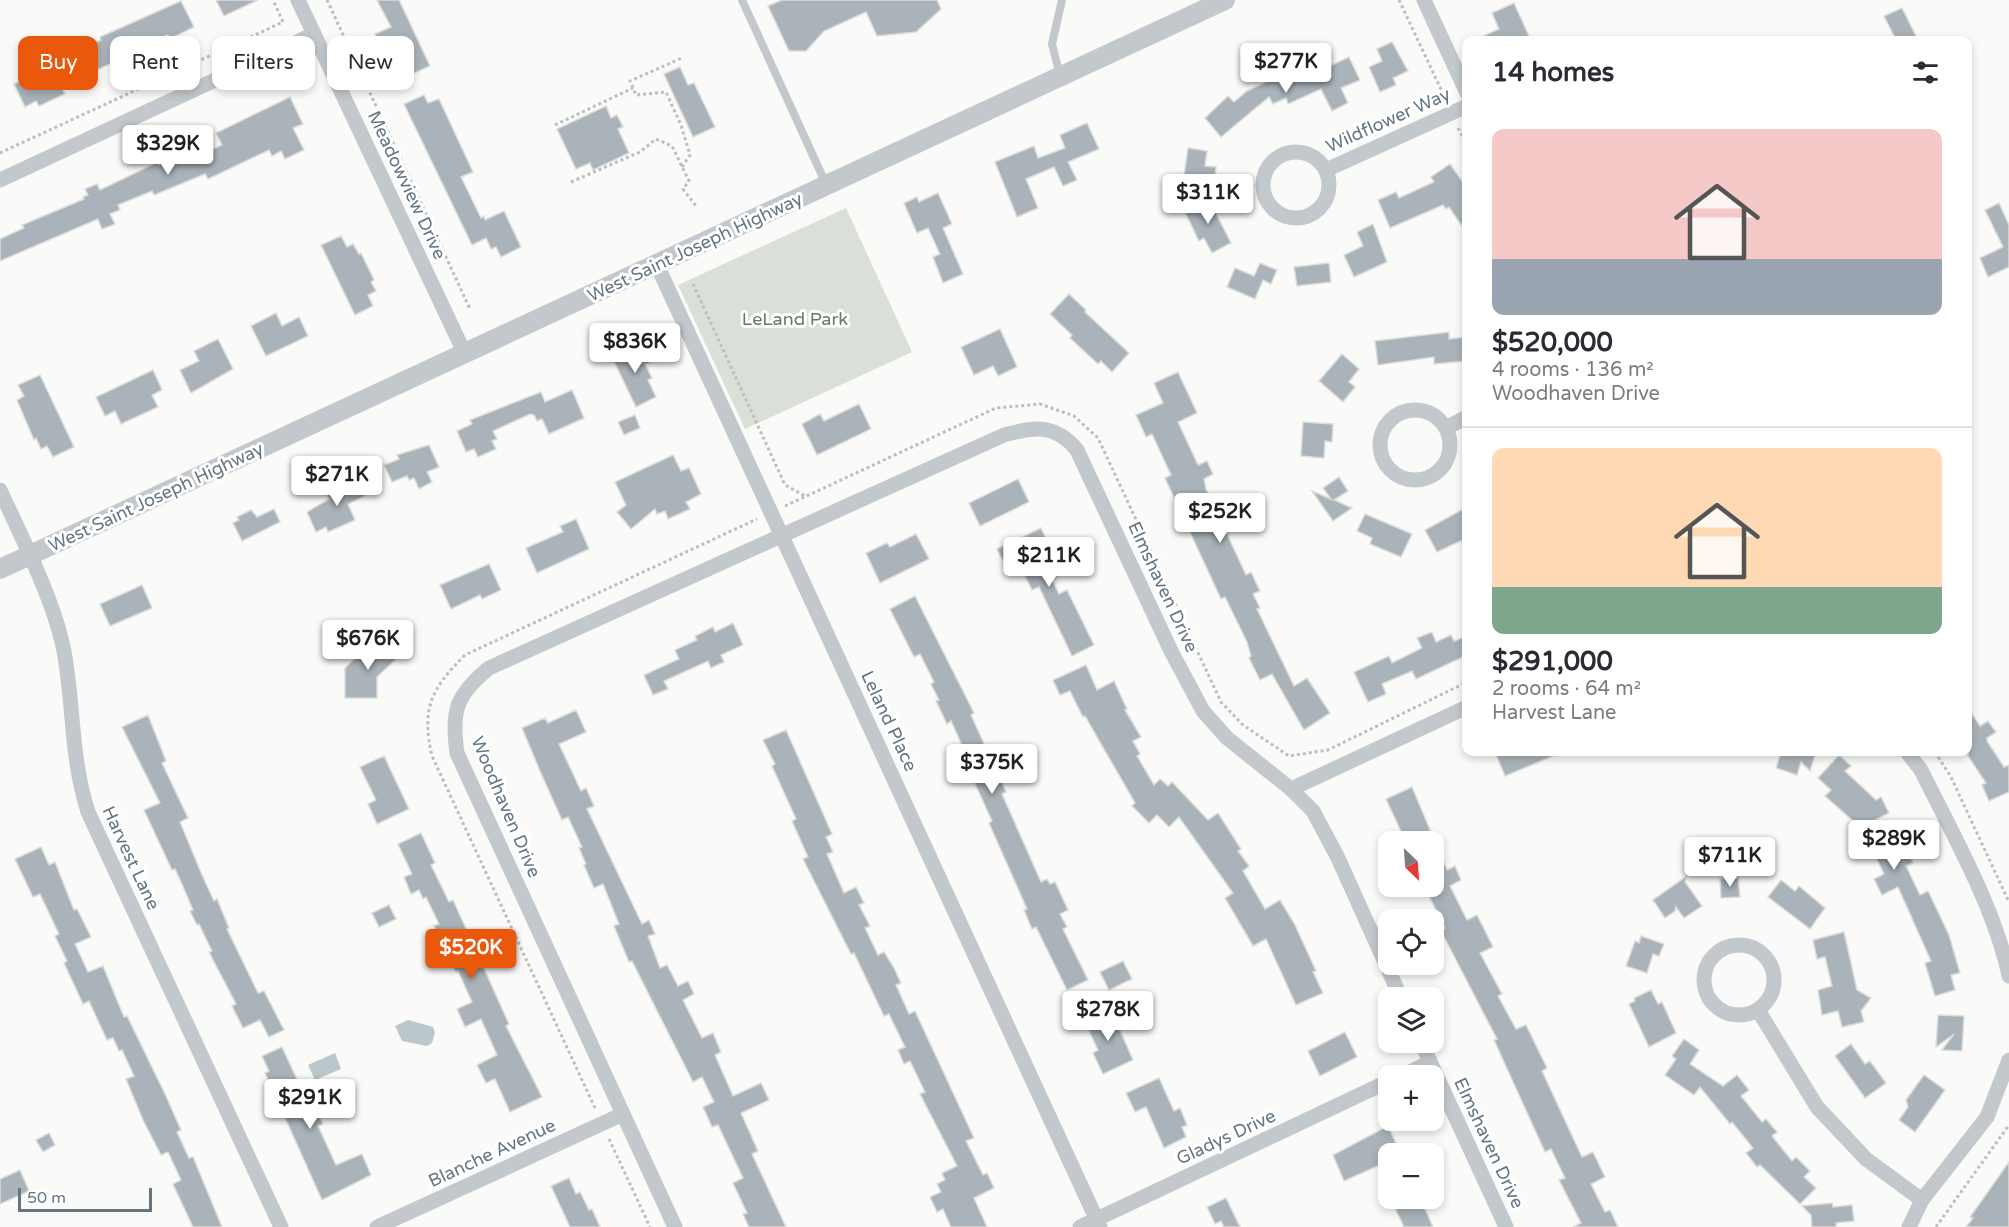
<!DOCTYPE html>
<html lang="en">
<head>
<meta charset="utf-8">
<style>
	body { margin:0; font-family:"Varela Round",sans-serif; background:#f7f7f7; color:#2b2b33; height:100vh; display:flex; flex-direction:column; font-size:22px; white-space:nowrap }
	* { box-sizing:border-box; margin:0 }
	p { font-size:20px; color:#7c7c81 }
	.icon { flex:none; width:33px; height:33px; fill:none; stroke:currentColor; stroke-width:2; stroke-linecap:round; stroke-linejoin:round }
	.map { position:relative; flex:1; overflow:hidden }
	.panel { position:absolute; left:1462px; top:36px; width:510px; height:720px; display:flex; flex-direction:column; background:#fff; border-radius:12px; box-shadow:0 3px 9px #0003 }
	.panel>* { flex:none }
	.banner { position:absolute; left:18px; top:36px; width:570px; height:54px; display:flex; gap:12px }
	.needle { width:39px; rotate:155deg }
	.fabs { position:absolute; left:1378px; top:831px; display:grid; gap:12px }
	.fabs a { display:grid; place-items:center; width:66px; height:66px; border-radius:12px; background:#fff; box-shadow:0 3px 9px #0003; font-size:30px }
	.scale { position:absolute; left:18px; bottom:15px; width:134px; box-sizing:border-box; padding-left:6px; border:3px solid #657683; border-top:0; font-size:16px; line-height:21px; white-space:nowrap; color:#657683; -webkit-text-stroke:4px #fff; paint-order:stroke }
	.price { position:absolute; translate:-50% -51px; padding:0 14px; border-radius:6px; background:#fff; color:#222; font-size:20px; line-height:39px; filter:drop-shadow(0 2px 3px #0008) }
	.price::after { content:''; position:absolute; left:50%; top:36px; width:18px; height:14px; margin-left:-9px; background:inherit; clip-path:polygon(0 0,100% 0,50% 100%) }
	.price.selected { background:#ea580c; color:#fff }
	ul { padding:0; list-style:none }
	li { display:grid; align-content:center; gap:12px; height:318px; padding:0 30px }
	li+li { border-top:2px solid #e1e1e2 }
	li span { display:grid; place-items:center; height:186px; border-radius:12px; color:#555 }
	li>.icon { margin-inline-start:auto }
	span .icon { width:108px; height:108px; fill:#fffc; stroke-width:1 }
	li b { font-size:26px }
	h2 { display:flex; justify-content:space-between; align-items:center; height:72px; padding:0 30px; font-size:26px }
	.chip { padding:0 21px; border-radius:12px; background:#fff; box-shadow:0 3px 9px #0003; font-size:21px; line-height:54px }
	.chip.selected { background:#ea580c; color:#fff }
	.map>svg:first-child { display:block }
	.green { fill:#dadfd7 }
	.water { fill:#bbc7cb }
	.building { fill:#aab3b9; stroke:#dcdcda; stroke-width:1.5 }
	.lines { fill:none; stroke-linecap:round; stroke-linejoin:round }
	.path { stroke:#bbbfc2; stroke-width:3; stroke-dasharray:3 3; stroke-linecap:butt }
	.service { stroke:#c3c8cc; stroke-width:8 }
	.minor { stroke:#c3c8cc; stroke-width:15 }
	.tertiary { stroke:#c3c8cc; stroke-width:20 }
	.labels { text-anchor:middle; dominant-baseline:central; stroke-width:6; stroke-linejoin:round; paint-order:stroke }
	.street-label { font-size:18px; fill:#657683; stroke:#fff }
	.park-label { font-size:18px; fill:#687a64; stroke:#fff }
</style>
</head>
<body>
<div class="map">
<svg width="2009" height="1227" viewBox="0 0 2009 1227">
	<rect width="100%" height="100%" fill="#fafaf8"/>
	<path class="green" d="M846,208L912,352L745,429L678,285Z"/>
	<g class="water">
		<path d="M408,1020L433,1027L435,1033L432,1043L427,1046L402,1041L395,1026Z"/>
		<path d="M335,1053L341,1069L315,1080L308,1065Z"/>
	</g>
	<g class="building">
		<path d="M216,0H258L224,16Z"/>
		<path d="M377,0H399L430,66L410,75L406,66L393,72L375,34L391,27Z"/>
		<path d="M782,0H937L941,9L916,32L877,36L866,12L824,31L806,51H789L768,6Z"/>
		<path d="M181,1L194,27L170,39L168,35L129,54L130,58L113,66L112,63L61,86L65,94L39,106L36,101L25,107L14,84L73,56L72,53L101,40L100,37Z"/>
		<path d="M1514,3L1529,36L1519,40H1475L1499,29L1492,13Z"/>
		<path d="M1902,8L1918,40H1896L1884,16Z"/>
		<path d="M1392,42L1408,71L1393,78L1396,85L1380,92L1369,67L1382,61L1377,49Z"/>
		<path d="M1349,57L1360,80L1341,88L1348,103L1332,111L1321,89L1288,104L1286,98L1273,104L1269,97L1221,137L1205,118L1228,96L1234,102L1247,91L1297,68L1300,72L1290,80L1297,79L1298,81Z"/>
		<path d="M680,67L688,85L694,83L715,127L693,137L664,74Z"/>
		<path d="M424,95L428,103L439,99L473,172L461,177L481,218L484,216L485,220L504,211L521,247L501,257L496,247L491,249L486,238L472,245L404,104Z"/>
		<path d="M290,97L303,124L293,128L304,150L285,159L281,151L272,156L269,150L208,179L205,174L154,195L152,191L118,205L120,210L110,214L115,224L102,229L98,219L0,261V239L24,228L22,225L84,199L83,197L88,195L85,189L97,184L100,190L158,162L159,165L179,157L182,164L222,145L216,133Z"/>
		<path d="M606,106L611,118L617,115L623,127L618,129L629,153L593,170L590,163L576,169L557,129Z"/>
		<path d="M1087,123L1099,149L1068,162L1077,180L1063,186L1054,167L1026,179L1038,208L1017,217L995,162L1034,146L1038,158L1065,148L1060,135Z"/>
		<path d="M1188,148L1207,151L1205,166L1216,167L1214,187L1183,182Z"/>
		<path d="M1450,164L1467,188V233L1449,207L1446,209L1443,205L1390,228L1378,200L1396,192L1399,198L1434,182L1431,177Z"/>
		<path d="M938,193L952,224L943,228L963,274L943,283L933,257L940,254L928,228L917,233L904,203L917,197L919,202Z"/>
		<path d="M1208,198L1231,243L1212,253L1204,238L1199,241L1184,210Z"/>
		<path d="M1999,203L2009,225V267L1988,277L1980,258L2003,247L1985,210Z"/>
		<path d="M1373,224L1387,262L1354,277L1344,255L1363,246L1357,232Z"/>
		<path d="M341,236L347,247L353,244L359,254L361,253L374,280L371,282L376,291L368,295L373,306L355,315L321,245Z"/>
		<path d="M1260,263L1277,270L1271,284L1263,280L1255,299L1227,287L1235,268L1254,276Z"/>
		<path d="M1329,263L1331,282L1297,286L1294,267Z"/>
		<path d="M1069,294L1086,310L1085,312L1129,353L1112,372L1101,361L1098,364L1070,338L1072,335L1050,314Z"/>
		<path d="M276,313L282,326L299,317L308,336L266,356L251,326Z"/>
		<path d="M1000,329L1017,367L998,376L993,366L974,375L961,347Z"/>
		<path d="M1449,332V339L1467,337V361L1434,364V357L1378,365L1375,341Z"/>
		<path d="M218,339L233,369L191,393L180,370L199,361L194,351Z"/>
		<path d="M640,344L649,363L645,364L652,378L648,380L656,397L636,407L612,357Z"/>
		<path d="M1342,354L1359,369L1349,382L1355,387L1343,402L1319,381Z"/>
		<path d="M153,370L162,390L152,395L158,407L121,424L115,411L105,416L96,397Z"/>
		<path d="M1178,372L1197,413L1178,422L1198,465L1207,461L1213,474L1204,479L1206,489L1246,575L1251,572L1260,591L1253,594L1260,608L1257,609L1294,686L1307,678L1330,713L1304,730L1272,674L1260,680L1249,658L1251,656L1247,642L1225,597L1221,599L1165,478L1171,475L1152,434L1146,437L1136,415L1163,403L1154,383Z"/>
		<path d="M40,375L74,447L53,457L47,446L41,449L36,438L34,440L17,400L24,396L18,385Z"/>
		<path d="M572,390L584,418L549,434L542,419L537,421L534,415L530,414L493,431L497,439L492,441L496,449L478,457L474,449L466,452L457,431L472,424L470,420L541,392L545,402Z"/>
		<path d="M859,404L871,429L817,455L802,424L820,414L824,421Z"/>
		<path d="M635,415L640,428L624,435L618,422Z"/>
		<path d="M1303,422L1333,424L1332,442L1325,441L1324,458L1301,456Z"/>
		<path d="M429,445L439,467L427,472L432,482L419,489L414,478L409,480L407,476L392,482L384,465L399,459L397,455Z"/>
		<path d="M673,455L681,471L689,468L701,494L686,502L690,509L668,519L665,511L657,514L655,509L631,529L617,512L626,505L615,482Z"/>
		<path d="M356,477L365,496L348,504L355,520L328,532L326,527L316,532L307,512L329,499L325,491Z"/>
		<path d="M1339,477L1348,491L1334,500L1352,508L1333,521L1312,491L1331,499L1323,488Z"/>
		<path d="M1018,479L1029,502L980,526L969,503Z"/>
		<path d="M1467,507V538L1437,552L1425,530Z"/>
		<path d="M274,509L280,522L242,541L233,523L239,520L237,517L251,510L257,517Z"/>
		<path d="M1365,514L1412,534L1401,557L1370,544L1372,538L1357,531Z"/>
		<path d="M576,519L589,549L537,573L526,548L563,532L560,526Z"/>
		<path d="M1041,528L1052,551L1041,557L1059,594L1067,590L1094,645L1072,656L1039,587L1032,590L1015,555L1003,561L997,549Z"/>
		<path d="M916,534L929,559L880,583L866,553L887,543L890,547Z"/>
		<path d="M489,564L501,590L482,599L480,595L451,609L440,585Z"/>
		<path d="M142,585L152,608L110,626L100,604Z"/>
		<path d="M915,596L974,713L971,715L1006,792L1002,794L1041,882L1047,879L1050,884L1055,882L1068,910L1060,914L1067,927L1063,929L1088,980L1067,990L1036,927L1032,929L1024,910L1027,909L989,823L992,821L968,768L972,767L951,721L947,724L936,701L939,700L931,684L934,682L920,654L914,657L890,609Z"/>
		<path d="M733,623L743,645L721,655L724,662L711,668L708,661L664,681L668,689L653,695L644,675L679,659L675,650L697,640L695,636L713,627L715,632Z"/>
		<path d="M1432,632L1436,642L1451,635L1454,641L1467,636V655L1416,679L1412,671L1382,684L1386,694L1368,702L1354,672L1389,656L1392,663L1422,648L1417,638Z"/>
		<path d="M378,637L398,657L377,677V698H345V668Z"/>
		<path d="M1086,665L1097,690L1114,681L1127,709L1125,710L1141,737L1133,741L1140,754L1137,756L1154,785L1160,779L1168,786L1172,782L1208,820L1218,813L1241,849L1238,851L1249,866L1243,871L1265,909L1280,900L1295,925L1316,971L1313,972L1323,993L1296,1005L1266,939L1253,946L1225,898L1233,893L1179,817L1169,827L1157,815L1149,823L1132,806L1135,803L1085,716L1083,717L1070,691L1060,695L1053,680Z"/>
		<path d="M1968,708L1980,726L1988,721L1996,732L1987,738V741L2004,767L2009,765V792L1989,801L1982,785L1986,783L1968,756Z"/>
		<path d="M576,710L586,732L559,744L581,791L586,788L594,806L587,809L642,924L649,920L655,934L648,936L660,968L667,965L678,986L688,981L694,994L683,1000L702,1038L713,1033L721,1052L715,1055L733,1096L761,1083L769,1100L741,1113L758,1151L752,1154L786,1227H749L743,1214L747,1213L733,1183L743,1178L718,1125L712,1127L703,1107L714,1102L702,1077L693,1082L632,961L629,962L614,926L619,924L603,884L594,888L584,865L586,864L579,848L582,847L568,817L562,820L540,771L522,728L545,718L548,723Z"/>
		<path d="M148,715L166,761L162,763L188,818L180,822L202,875L214,901L217,899L229,928L227,929L258,993L264,991L284,1030L269,1037L260,1020L243,1028L232,1006L236,1004L209,952L212,951L199,924L197,925L190,911L193,910L182,884L175,869L172,870L144,810L160,803L122,727Z"/>
		<path d="M786,730L832,834L826,837L833,852L827,854L844,893L856,887L864,903L859,905L870,926L865,928L878,955L884,952L894,968L901,983L896,985L909,1014L915,1011L974,1138L966,1141L983,1175L987,1173L994,1188L974,1198L987,1227H951L943,1209L937,1212L930,1197L941,1192L937,1184L945,1180L942,1173L957,1166L920,1094L925,1092L910,1061L904,1064L898,1050L905,1047L889,1014L884,1016L854,953L851,954L803,859L808,857L792,821L796,819L772,766L775,764L763,740Z"/>
		<path d="M1495,752H1563L1505,776Z"/>
		<path d="M1781,752H1816L1810,771L1801,762L1797,775L1776,768Z"/>
		<path d="M1839,755L1851,766L1845,771L1876,800L1881,797L1889,813L1875,820L1891,852L1905,845L1913,863L1906,866L1920,895L1928,891L1949,935L1960,973L1951,975L1955,990L1935,996L1925,963L1931,961L1898,887L1882,895L1874,879L1884,874L1871,847L1863,850L1848,824L1853,821L1825,796L1831,790L1818,778Z"/>
		<path d="M384,756L409,809L377,824L368,804L376,800L360,767Z"/>
		<path d="M1412,787L1447,870L1455,866L1461,880L1450,886L1467,920L1477,915L1493,947L1480,953L1502,994L1498,996L1516,1029L1526,1025L1547,1068L1542,1071L1582,1157L1593,1152L1605,1177L1591,1184L1605,1212L1610,1210L1618,1227H1573L1581,1223L1559,1180L1565,1178L1551,1149L1545,1152L1494,1040L1497,1039L1441,931L1445,928L1424,886H1434V842H1406L1386,799Z"/>
		<path d="M421,833L435,863L431,865L449,902L453,900L509,1024L506,1026L542,1097L510,1112L495,1079L486,1083L477,1065L497,1055L481,1019L465,1027L457,1009L472,1002L458,971L456,972L447,954L437,959L429,944L440,939L434,926L439,924L426,897L423,899L419,890L411,894L404,877L412,874L398,844Z"/>
		<path d="M41,847L49,865L55,862L74,910L77,909L91,937L75,944L88,972L103,966L124,1017L127,1016L165,1094L181,1130L177,1132L189,1158L193,1157L222,1227H193L173,1184L181,1180L168,1152L161,1155L143,1120L126,1079L134,1076L122,1050L119,1051L113,1038L107,1040L89,1001L83,1004L64,963L67,961L55,936L59,934L40,894L33,897L15,859Z"/>
		<path d="M1687,876L1685,882L1702,906L1684,918L1676,907L1675,911L1665,918L1653,900Z"/>
		<path d="M1738,878L1740,897L1721,898L1720,879Z"/>
		<path d="M1781,880L1795,891L1799,886L1825,908L1810,929L1768,897Z"/>
		<path d="M389,905L396,919L379,927L372,913Z"/>
		<path d="M1844,932L1857,990L1871,998L1861,1011L1864,1022L1842,1027L1838,1011L1822,1015L1818,990L1832,986L1825,957L1817,959L1813,940Z"/>
		<path d="M1641,936L1664,944L1659,956L1653,954L1647,973L1626,966L1635,941L1639,943Z"/>
		<path d="M1123,961L1132,979L1109,990L1100,972Z"/>
		<path d="M1651,990L1658,1004L1662,1002L1676,1033L1649,1047L1629,1004L1635,1001L1634,998Z"/>
		<path d="M1111,1010L1133,1060L1103,1074L1093,1053L1098,1050L1085,1022Z"/>
		<path d="M1938,1015L1964,1016L1962,1051L1942,1050L1954,1034L1936,1047Z"/>
		<path d="M1345,1032L1357,1057L1320,1076L1308,1051Z"/>
		<path d="M1684,1039L1699,1050L1690,1064L1723,1086L1737,1075L1749,1090L1741,1096L1762,1122L1766,1119L1777,1132L1772,1136L1792,1161L1796,1157L1810,1171L1804,1177L1816,1188L1800,1204L1760,1165L1757,1167L1746,1153L1753,1148L1732,1122L1730,1124L1700,1087L1694,1095L1665,1075L1676,1059L1672,1056Z"/>
		<path d="M1851,1044L1865,1064L1870,1061L1886,1083L1865,1098L1835,1056Z"/>
		<path d="M282,1047L307,1101L311,1099L323,1124L318,1126L336,1165L362,1154L371,1175L322,1200L265,1073L269,1071L262,1056Z"/>
		<path d="M1924,1075L1945,1090L1915,1132L1899,1120L1908,1107L1906,1100Z"/>
		<path d="M1159,1078L1174,1111L1180,1108L1187,1125L1182,1127L1186,1137L1164,1148L1146,1107L1135,1112L1126,1093Z"/>
		<path d="M1388,1126L1401,1154H1389V1161L1344,1181L1333,1155Z"/>
		<path d="M49,1133L55,1145L43,1152L36,1140Z"/>
		<path d="M2009,1162V1227H1966L1973,1218L1970,1217Z"/>
		<path d="M20,1170L29,1191L0,1204V1179Z"/>
		<path d="M569,1178L576,1194L580,1192L589,1210L592,1209L600,1227H570L551,1186Z"/>
		<path d="M1226,1198L1240,1227H1224L1221,1221L1215,1224L1207,1207Z"/>
		<path d="M1404,1198H1420L1433,1227H1404L1393,1204Z"/>
		<path d="M1832,1203L1833,1207L1852,1205L1854,1221L1836,1223V1227H1812L1811,1215L1802,1206Z"/>
	</g>
	<g class="lines">
		<g class="path">
			<path d="M327,0L470,309"/>
			<path d="M1399,0L1446,100"/>
			<path d="M555,125L633,88"/>
			<path d="M1458,128L1467,145"/>
			<path d="M0,153L283,22L273,0"/>
			<path d="M682,167L690,155L681,125L666,92L636,95L630,81L682,58"/>
			<path d="M571,182L640,152L656,139L672,146L689,181L683,189L696,206"/>
			<path d="M693,284L785,485L805,496"/>
			<path d="M785,506L996,408L1040,404L1074,416L1098,438L1221,702L1243,725L1289,756L1328,750L1467,682"/>
			<path d="M1935,752L1951,777L2009,902"/>
			<path d="M595,1108L432,756C421,708 431,689 465,655L757,519"/>
			<path d="M609,1139L650,1227"/>
			<path d="M1936,1227L2009,1125"/>
		</g>
		<g class="service">
			<path d="M742,0L826,184"/>
			<path d="M1060,75L1052,44L1062,0"/>
		</g>
		<g class="minor">
			<path d="M298,0L465,354"/>
			<path d="M1424,0L1467,93"/>
			<circle cx="1296" cy="185" r="33"/>
			<path d="M1326,170L1467,106"/>
			<path d="M0,180L314,34"/>
			<path d="M657,265L1100,1227"/>
			<circle cx="1415" cy="445" r="35"/>
			<path d="M1446,428L1467,417"/>
			<path d="M0,490C22,538 57,606 65,657C74,712 71,758 88,812L281,1227"/>
			<path d="M1907,752L1921,770C1952,833 1995,908 2009,976"/>
			<path d="M1291,789L1467,707"/>
			<circle cx="1739" cy="980" r="35"/>
			<path d="M1758,1010L1817,1107L1866,1159L1922,1200"/>
			<path d="M1421,1042L1506,1227"/>
			<path d="M1402,1076L1430,1062"/>
			<path d="M377,1227L623,1114"/>
			<path d="M675,1227L457,753C451,711 456,695 489,668L1004,435C1034,427 1055,423 1077,450L1171,651L1203,711L1227,738L1291,789L1313,811L1338,858L1401,998"/>
			<path d="M1080,1227L1389,1081"/>
			<path d="M1909,1227L1922,1200L1987,1117L2009,1060"/>
		</g>
		<path class="tertiary" d="M0,569L1225,0"/>
	</g>
	<g class="labels">
		<g class="street-label">
			<text transform="translate(1388 120) rotate(-24)">Wildflower Way</text>
			<text transform="translate(407 185) rotate(65)">Meadowview Drive</text>
			<text transform="translate(695 247) rotate(-25)">West Saint Joseph Highway</text>
			<text transform="translate(156 497) rotate(-25)">West Saint Joseph Highway</text>
			<text transform="translate(1163 587) rotate(65)">Elmshaven Drive</text>
			<text transform="translate(889 721) rotate(65)">Leland Place</text>
			<text transform="translate(506 807) rotate(67)">Woodhaven Drive</text>
			<text transform="translate(131 858) rotate(65)">Harvest Lane</text>
			<text transform="translate(1226 1137) rotate(-25)">Gladys Drive</text>
			<text transform="translate(1489 1143) rotate(65)">Elmshaven Drive</text>
			<text transform="translate(492 1153) rotate(-25)">Blanche Avenue</text>
		</g>
		<g class="park-label">
			<text x="795" y="319">LeLand Park</text>
		</g>
	</g>
</svg>
<div class="fabs">
<a><svg class="needle" viewBox="-14 -14 28 28"><path d="M0-13l5 13h-10z" fill="#e53935"/><path d="M0 13l5-13h-10z" fill="#7c7c81"/></svg></a>
<a><svg class="icon" aria-label="locate" viewBox="0 0 24 24"><circle cx="12" cy="12" r="6"/><path d="M12 2v4M12 18v4M2 12h4M18 12h4"/></svg></a>
<a><svg class="icon" aria-label="layers" viewBox="0 0 24 24"><path d="M12 4l9 5-9 5-9-5zM3 14l9 5 9-5"/></svg></a>
<a>+</a>
<a>−</a>
</div>
<div class="scale">50 m</div>
<b class="price" style="left:1286px;top:94px">$277K</b>
<b class="price" style="left:168px;top:176px">$329K</b>
<b class="price" style="left:1208px;top:225px">$311K</b>
<b class="price" style="left:635px;top:374px">$836K</b>
<b class="price" style="left:337px;top:507px">$271K</b>
<b class="price" style="left:1220px;top:544px">$252K</b>
<b class="price" style="left:1049px;top:588px">$211K</b>
<b class="price" style="left:368px;top:671px">$676K</b>
<b class="price" style="left:992px;top:795px">$375K</b>
<b class="price" style="left:1894px;top:871px">$289K</b>
<b class="price" style="left:1730px;top:888px">$711K</b>
<b class="price selected" style="left:471px;top:980px">$520K</b>
<b class="price" style="left:1108px;top:1042px">$278K</b>
<b class="price" style="left:310px;top:1130px">$291K</b>
<div class="banner">
<a class="chip selected">Buy</a>
<a class="chip">Rent</a>
<a class="chip">Filters</a>
<a class="chip">New</a>
</div>
<section class="panel">
<h2>14 homes<svg class="icon" aria-label="filters" viewBox="0 0 24 24"><path d="M4 7h16M4 17h16"/><circle cx="9" cy="7" r="2"/><circle cx="15" cy="17" r="2"/></svg></h2>
<ul>
<li><span style="background:linear-gradient(#f6c9c9 70%,#9aa5b1 0)"><svg class="icon" aria-label="home" viewBox="0 0 24 24"><path d="M3 11l9-7 9 7M6 9v11h12V9"/></svg></span><div><b>$520,000</b><p>4 rooms · 136 m²</p><p>Woodhaven Drive</p></div></li>
<li><span style="background:linear-gradient(#ffd9b3 75%,#7fa58c 0)"><svg class="icon" aria-label="home" viewBox="0 0 24 24"><path d="M3 11l9-7 9 7M6 9v11h12V9"/></svg></span><div><b>$291,000</b><p>2 rooms · 64 m²</p><p>Harvest Lane</p></div></li>
</ul>
</section>
</div>
</body>
</html>
